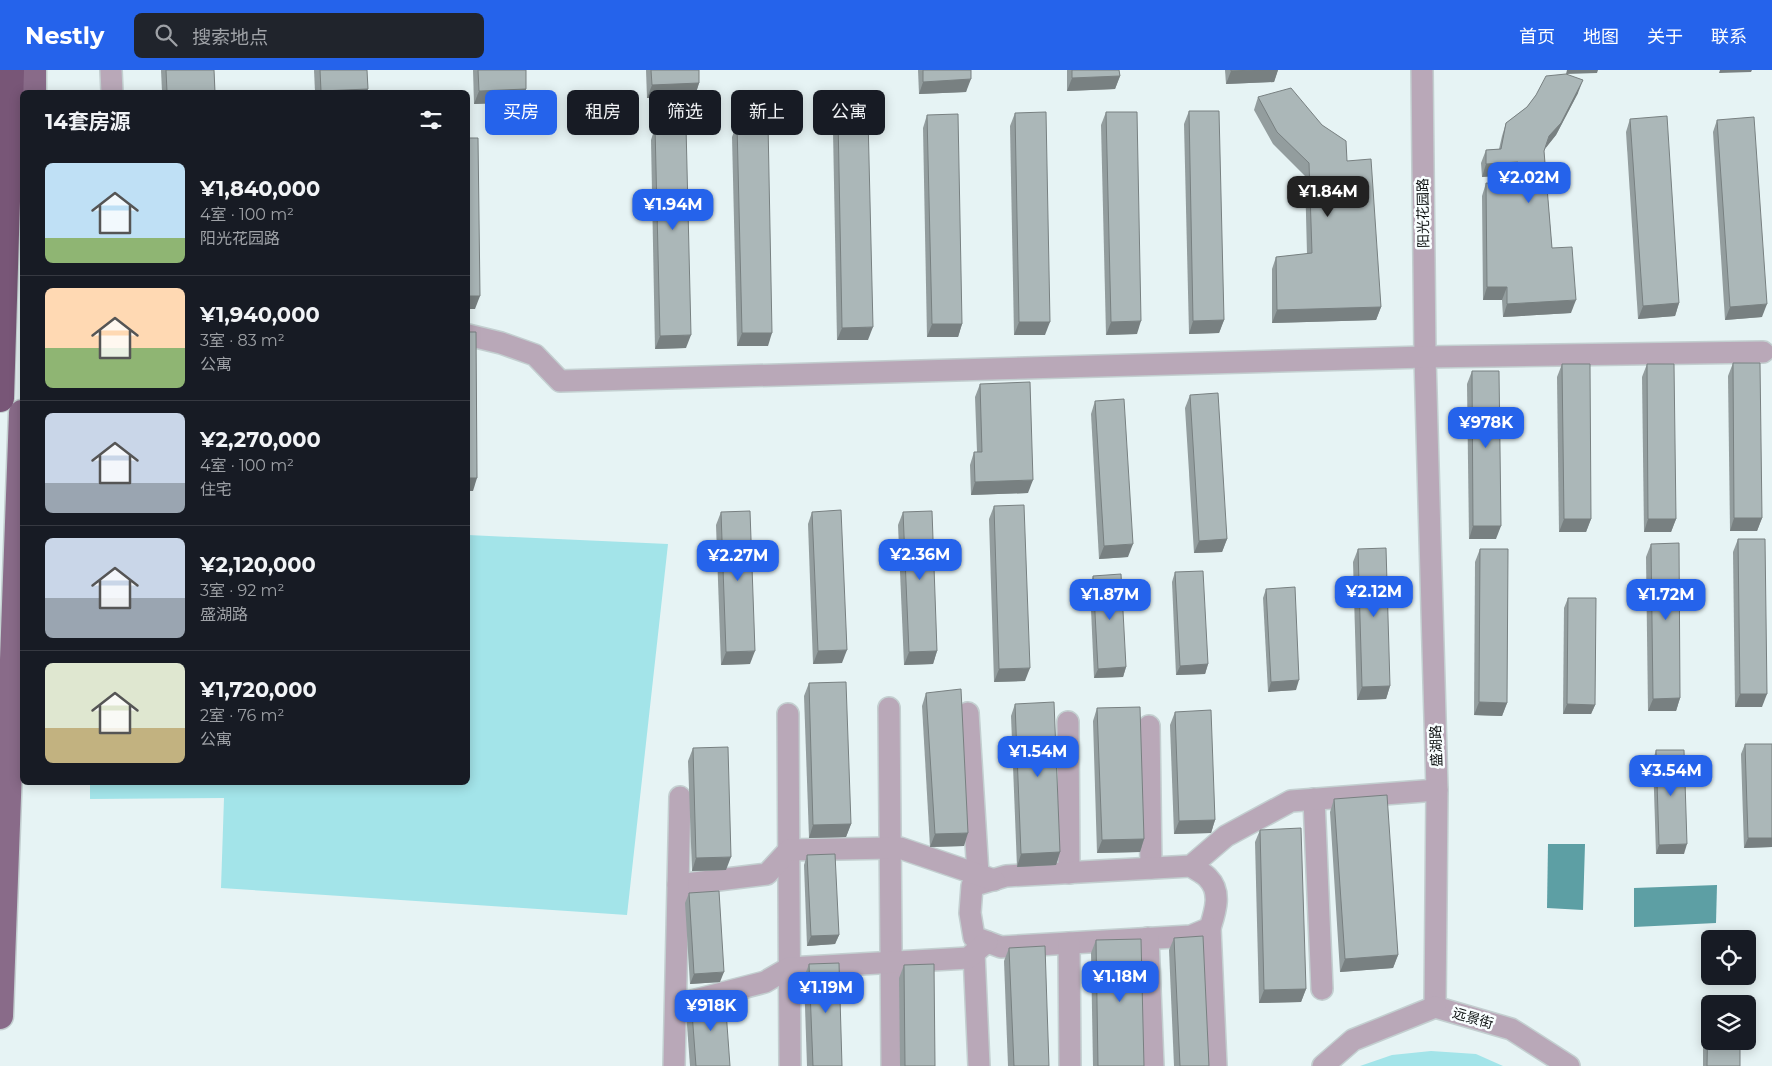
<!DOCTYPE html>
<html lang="zh">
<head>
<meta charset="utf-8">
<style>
	body { margin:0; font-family:Montserrat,"Noto Sans SC",sans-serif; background:#20242c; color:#f1f3f6; height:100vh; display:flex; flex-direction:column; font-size:19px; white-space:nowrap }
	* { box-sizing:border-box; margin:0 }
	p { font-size:16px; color:#9ea1a6 }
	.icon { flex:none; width:28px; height:28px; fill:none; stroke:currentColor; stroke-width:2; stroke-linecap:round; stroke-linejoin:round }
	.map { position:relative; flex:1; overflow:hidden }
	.panel { position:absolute; left:20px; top:20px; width:450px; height:695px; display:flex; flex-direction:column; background:#171b24; border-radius:8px; box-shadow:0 2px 12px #0003 }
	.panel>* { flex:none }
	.top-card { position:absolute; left:485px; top:20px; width:475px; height:45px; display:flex; gap:10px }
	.fabs { position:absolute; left:1701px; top:860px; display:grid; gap:10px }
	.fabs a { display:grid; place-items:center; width:55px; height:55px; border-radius:8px; background:#171b24; box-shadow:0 2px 12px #0003; font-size:25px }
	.price { position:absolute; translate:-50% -42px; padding:0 11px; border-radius:10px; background:#2563eb; color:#fff; font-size:16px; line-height:32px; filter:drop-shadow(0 1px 2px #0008) }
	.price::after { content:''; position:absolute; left:50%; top:30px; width:15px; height:11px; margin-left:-8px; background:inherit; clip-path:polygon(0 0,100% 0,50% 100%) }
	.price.active { background:#222; color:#fff }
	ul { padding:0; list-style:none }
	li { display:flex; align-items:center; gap:15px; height:125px; padding:0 25px }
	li+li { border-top:1px solid #363941 }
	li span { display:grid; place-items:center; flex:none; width:140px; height:100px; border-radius:8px; color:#555 }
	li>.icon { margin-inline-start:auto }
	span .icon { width:60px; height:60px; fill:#fffc; stroke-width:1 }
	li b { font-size:21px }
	h2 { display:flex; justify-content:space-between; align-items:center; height:60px; padding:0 25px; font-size:21px }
	.pill { padding:0 18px; border-radius:8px; background:#171b24; box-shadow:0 2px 12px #0003; font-size:18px; line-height:45px }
	.pill.active { background:#2563eb; color:#fff }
	header { display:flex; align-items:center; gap:30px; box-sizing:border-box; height:70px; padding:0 25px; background:#2563eb; color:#fff }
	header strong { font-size:24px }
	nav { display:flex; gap:28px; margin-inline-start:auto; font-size:18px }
	.search { width:350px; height:45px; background:#20242c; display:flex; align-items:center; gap:12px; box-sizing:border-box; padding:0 18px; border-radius:8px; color:#9ea1a6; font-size:19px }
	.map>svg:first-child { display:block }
	.green { fill:#a3e4e9 }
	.water { fill:#5d9fa4 }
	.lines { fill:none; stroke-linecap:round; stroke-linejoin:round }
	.minor-casing { stroke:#c3cfd0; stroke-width:24 }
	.major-casing { stroke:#c3cfd0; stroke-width:29 }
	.highway-casing { stroke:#c3cfd0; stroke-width:30 }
	.minor { stroke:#b9a8b8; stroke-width:21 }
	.major { stroke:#896b89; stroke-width:26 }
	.highway { stroke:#785677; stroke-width:28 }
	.wall { fill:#939d9e }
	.shaded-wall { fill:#788081 }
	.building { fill:#abb7b8; stroke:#788081 }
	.labels { text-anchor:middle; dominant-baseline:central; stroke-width:5; stroke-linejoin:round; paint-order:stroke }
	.street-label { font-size:14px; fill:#0c1010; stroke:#f9feff }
</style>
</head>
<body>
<header>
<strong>Nestly</strong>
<div class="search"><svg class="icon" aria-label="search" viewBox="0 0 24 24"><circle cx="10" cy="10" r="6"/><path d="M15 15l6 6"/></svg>搜索地点</div>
<nav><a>首页</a><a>地图</a><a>关于</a><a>联系</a></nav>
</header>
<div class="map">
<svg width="1772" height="996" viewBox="0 0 1772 996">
	<rect width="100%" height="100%" fill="#e6f3f4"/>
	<g class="green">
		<path d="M468,465L668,474L627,845L221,818L224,728L90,729V712H468Z"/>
		<path d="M1431,981L1476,984L1503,996H1360L1392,985Z"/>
	</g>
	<g class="water">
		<path d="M1548,774H1585L1583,840L1547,838Z"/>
		<path d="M1717,815L1716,853L1634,857V818Z"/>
	</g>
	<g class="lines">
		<g class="minor-casing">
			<g id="minor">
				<path d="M111,0L112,22"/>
				<path d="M1422,0L1425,287L1437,720L1435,937"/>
				<path d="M468,265L501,273L535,285L560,311L1425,287L1763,282"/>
				<path d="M889,638L892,996"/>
				<path d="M968,643L978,804"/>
				<path d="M788,644L790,996"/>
				<path d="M1068,652L1069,803"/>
				<path d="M1149,656L1151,798"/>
				<path d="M1314,729L1322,919"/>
				<path d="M1191,796C1196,800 1204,803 1208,808C1222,822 1215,842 1210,858L1191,866L1001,877L974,867L970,843L972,816L1006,806L1191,796L1226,766L1291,731L1437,720"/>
				<path d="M678,815L767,804L789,780L890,778H900L994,810"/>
				<path d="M1210,858L1216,996"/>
				<path d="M1148,868L1153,996"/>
				<path d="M1069,873L1070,996"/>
				<path d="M974,883L979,996"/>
				<path d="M676,935L765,912L789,898L968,888L987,872"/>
				<path d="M1435,937L1511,959L1569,996"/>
				<path d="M674,996L680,727"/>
				<path d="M1323,996L1353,970L1435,937"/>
			</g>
		</g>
		<g class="major-casing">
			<g id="major">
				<path d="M33,22V0"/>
				<path d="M0,946L22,343"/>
			</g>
		</g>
		<g class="highway-casing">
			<path id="highway" d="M0,328L10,0"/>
		</g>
		<use href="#minor" class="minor"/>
		<use href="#major" class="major"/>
		<use href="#highway" class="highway"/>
	</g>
	<g class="wall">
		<path d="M161,0H214L215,22H162Z"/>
		<path d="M314,0H367V22H315Z"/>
		<path d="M473,0H526V19L522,32L474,34Z"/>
		<path d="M646,0H699V13L695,26L647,28Z"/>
		<path d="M918,0H971L966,22L919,24Z"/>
		<path d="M1067,0H1119L1120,6L1115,19L1067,21Z"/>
		<path d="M1225,0H1278L1274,12L1226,14Z"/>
		<path d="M1578,23L1556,65L1545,78L1544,81L1552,178L1571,243L1503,247L1502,230H1483L1482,126L1486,113L1497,114L1510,108L1512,105L1482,107L1481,93L1486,80L1499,79L1502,66L1506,53L1527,37L1536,25Z"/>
		<path d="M1258,27L1347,91L1381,237L1376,250L1272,253V199L1276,187L1307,184L1305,106L1273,74L1254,40Z"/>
		<path d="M1189,41L1224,250L1219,263L1189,264L1184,54Z"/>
		<path d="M1106,42L1137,264L1106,265L1101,55Z"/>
		<path d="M1015,43L1045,265H1014L1010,56Z"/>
		<path d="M927,45L962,254L958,267H927L923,58Z"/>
		<path d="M838,48L868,270H837L833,61Z"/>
		<path d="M1630,49L1679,233L1675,246L1638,249L1626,62Z"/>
		<path d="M1717,50L1762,247L1725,250L1713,62Z"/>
		<path d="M737,54L768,276H737L732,67Z"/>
		<path d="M655,57L686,278L655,279L651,70Z"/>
		<path d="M1733,293L1762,448L1757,461H1730L1728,306Z"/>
		<path d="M1562,294L1591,449L1586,462H1559L1557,307Z"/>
		<path d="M1647,294L1676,449L1671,462H1644L1642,307Z"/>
		<path d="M1472,301L1496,469H1469L1467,314Z"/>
		<path d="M980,314L1028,423L971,425L970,395L974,382H977L975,327Z"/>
		<path d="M1190,325L1227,469L1222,482L1194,483L1185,338Z"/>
		<path d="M1095,331L1128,487L1099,489L1091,344Z"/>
		<path d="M994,436L1025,611L994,612L989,449Z"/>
		<path d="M721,442L750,594L721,595L716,455Z"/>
		<path d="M812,442L842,593L813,594L808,454Z"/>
		<path d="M903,442L937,581L933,594L904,595L898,455Z"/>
		<path d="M1738,469L1762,637H1735L1733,482Z"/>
		<path d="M1651,474L1680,628L1676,641H1648L1646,487Z"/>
		<path d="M1358,479L1390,616L1386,629L1357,630L1353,492Z"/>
		<path d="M1480,479L1507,633L1502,646L1474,645L1475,492Z"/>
		<path d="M1175,502L1208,594L1205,604L1176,605L1172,512Z"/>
		<path d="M1093,506L1126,597L1123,607L1094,608L1090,516Z"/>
		<path d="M1266,519L1296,620L1268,622L1263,528Z"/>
		<path d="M1568,528L1595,635L1591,644H1563L1564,538Z"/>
		<path d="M809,613L851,754L846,767L809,768L804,626Z"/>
		<path d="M926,623L964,776L930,777L922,636Z"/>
		<path d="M1015,634L1060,782L1056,795L1017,797L1011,646Z"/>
		<path d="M1097,638L1144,769L1140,782L1097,783L1093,651Z"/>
		<path d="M1175,642L1215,750L1211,763L1174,764L1170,655Z"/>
		<path d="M1745,674L1772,777L1744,778L1741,684Z"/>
		<path d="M693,678L726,800L692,801L688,691Z"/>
		<path d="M1656,680L1684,784H1656L1653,690Z"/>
		<path d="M1334,729L1398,885L1393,898L1340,902L1330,742Z"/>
		<path d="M1260,760L1306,919L1301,932L1259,933L1255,772Z"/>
		<path d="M807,785L839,865L835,874L807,876L804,795Z"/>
		<path d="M689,823L720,912L690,914L685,833Z"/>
		<path d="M1174,868L1209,996H1174L1169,880Z"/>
		<path d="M1096,870L1144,996H1093L1091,883Z"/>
		<path d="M1009,878L1049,996H1008L1004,891Z"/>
		<path d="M809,894L842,996H807L804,907Z"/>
		<path d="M904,895L935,996H900L899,908Z"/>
		<path d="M691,929L730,996H690L686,942Z"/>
		<path d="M1708,945L1740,996H1703V958Z"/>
	</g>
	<g class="shaded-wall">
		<path d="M1255,0H1278L1274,12L1226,14L1231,1Z"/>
		<path d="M1567,0H1598L1597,3L1566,4Z"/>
		<path d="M1720,0H1752L1751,2L1719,3Z"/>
		<path d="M1120,6L1115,19L1067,21L1072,8Z"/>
		<path d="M971,9L966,22L919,24L923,12Z"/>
		<path d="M1583,10L1578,23L1556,65L1545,79L1549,66Z"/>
		<path d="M699,13L695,26L647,28L652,15Z"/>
		<path d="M368,19L367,22H320L321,21Z"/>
		<path d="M526,19L522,32L474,34L479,21Z"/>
		<path d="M1518,92L1514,104L1482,107L1486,94Z"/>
		<path d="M1487,217H1507L1502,230H1483Z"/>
		<path d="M468,226H480L475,239H468Z"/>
		<path d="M1576,230L1571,243L1503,247L1507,234Z"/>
		<path d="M1679,233L1675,246L1638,249L1643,236Z"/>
		<path d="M1767,234L1762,247L1725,250L1730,237Z"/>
		<path d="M1381,237L1376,250L1272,253L1277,240Z"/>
		<path d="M1224,250L1219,263L1189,264L1193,251Z"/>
		<path d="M1141,251L1137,264L1106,265L1111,252Z"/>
		<path d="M1019,252H1050L1045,265H1014Z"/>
		<path d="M932,254H962L958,267H927Z"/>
		<path d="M873,257L868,270H837L842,258Z"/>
		<path d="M742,263H772L768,276H737Z"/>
		<path d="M691,265L686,278L655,279L660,266Z"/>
		<path d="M468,408H477L473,421H468Z"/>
		<path d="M1033,410L1028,423L971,425L975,412Z"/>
		<path d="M1734,448H1762L1757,461H1730Z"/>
		<path d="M1564,449H1591L1586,462H1559Z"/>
		<path d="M1648,449H1676L1671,462H1644Z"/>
		<path d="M1473,456H1501L1496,469H1469Z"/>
		<path d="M1227,469L1222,482L1194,483L1199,471Z"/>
		<path d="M1133,474L1128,487L1099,489L1104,476Z"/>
		<path d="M847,580L842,593L813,594L818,581Z"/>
		<path d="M755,581L750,594L721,595L726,582Z"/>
		<path d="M937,581L933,594L904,595L909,582Z"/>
		<path d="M1208,594L1205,604L1176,605L1180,596Z"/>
		<path d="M1126,597L1123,607L1094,608L1098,599Z"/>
		<path d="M1030,598L1025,611L994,612L999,599Z"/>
		<path d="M1299,610L1296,620L1268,622L1271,612Z"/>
		<path d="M1390,616L1386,629L1357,630L1362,617Z"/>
		<path d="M1740,624H1767L1762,637H1735Z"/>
		<path d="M1680,628L1676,641H1648L1653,629Z"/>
		<path d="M1479,632L1507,633L1502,646L1474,645Z"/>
		<path d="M1567,634L1595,635L1591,644H1563Z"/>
		<path d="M1215,750L1211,763L1174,764L1179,751Z"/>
		<path d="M851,754L846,767L809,768L813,755Z"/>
		<path d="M968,763L964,776L930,777L935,764Z"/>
		<path d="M1748,768H1772V777L1744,778Z"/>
		<path d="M1144,769L1140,782L1097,783L1102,770Z"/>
		<path d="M1687,774L1684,784H1656L1659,775Z"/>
		<path d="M1060,782L1056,795L1017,797L1021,784Z"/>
		<path d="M731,787L726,800L692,801L696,788Z"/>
		<path d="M839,865L835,874L807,876L811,866Z"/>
		<path d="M1398,885L1393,898L1340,902L1345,889Z"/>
		<path d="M724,902L720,912L690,914L694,904Z"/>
		<path d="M1306,919L1301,932L1259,933L1264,920Z"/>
	</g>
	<g class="building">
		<path d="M166,0H214L215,22H167Z"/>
		<path d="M320,0H367L368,19L321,21Z"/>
		<path d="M478,0H526V19L479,21Z"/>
		<path d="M651,0H699V13L652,15Z"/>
		<path d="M923,0H971V9L923,12Z"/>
		<path d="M1072,0H1119L1120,6L1072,8Z"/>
		<path d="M1231,0H1255L1231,1Z"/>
		<path d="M1566,4L1583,10L1561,53L1549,66L1544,81L1552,178L1572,177L1576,230L1507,234V217H1487L1486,113L1497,114L1510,108L1518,92L1486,94V80L1501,79L1506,53L1527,37L1536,25L1546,6Z"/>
		<path d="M1291,18L1322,55L1346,71L1347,91L1371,89L1381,237L1277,240L1276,187L1312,183L1309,93L1277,62L1258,27Z"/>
		<path d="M1189,41H1219L1224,250L1193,251Z"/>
		<path d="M1046,42L1050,252H1019L1015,43Z"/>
		<path d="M1106,42H1137L1141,251L1111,252Z"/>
		<path d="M958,44L962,254H932L927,45Z"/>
		<path d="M1667,46L1679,233L1643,236L1630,49Z"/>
		<path d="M868,47L873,257L842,258L838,48Z"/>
		<path d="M1754,47L1767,234L1730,237L1717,50Z"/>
		<path d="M768,53L772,263H742L737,54Z"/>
		<path d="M686,56L691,265L660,266L655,57Z"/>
		<path d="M468,68H478L480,226H468Z"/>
		<path d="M468,262H476L477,408H468Z"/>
		<path d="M1733,293H1760L1762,448H1734Z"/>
		<path d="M1562,294H1590L1591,449H1564Z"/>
		<path d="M1647,294H1674L1676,449H1648Z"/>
		<path d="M1472,301H1499L1501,456H1473Z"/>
		<path d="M1030,312L1033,410L975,412L974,382H982L980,314Z"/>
		<path d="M1218,323L1227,469L1199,471L1190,325Z"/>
		<path d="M1124,329L1133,474L1104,476L1095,331Z"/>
		<path d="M1024,435L1030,598L999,599L994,436Z"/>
		<path d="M841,440L847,580L818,581L812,442Z"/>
		<path d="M750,441L755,581L726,582L721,442Z"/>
		<path d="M932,441L937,581L909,582L903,442Z"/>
		<path d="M1738,469H1765L1767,624H1740Z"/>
		<path d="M1679,473L1680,628L1653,629L1651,474Z"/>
		<path d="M1386,478L1390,616L1362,617L1358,479Z"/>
		<path d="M1480,479H1508L1507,633L1479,632Z"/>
		<path d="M1203,501L1208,594L1180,596L1175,502Z"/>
		<path d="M1121,504L1126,597L1098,599L1093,506Z"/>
		<path d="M1295,517L1299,610L1271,612L1266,519Z"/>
		<path d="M1568,528H1596L1595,635L1567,634Z"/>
		<path d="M846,612L851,754L813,755L809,613Z"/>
		<path d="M961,619L968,763L935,764L926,623Z"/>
		<path d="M1054,632L1060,782L1021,784L1015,634Z"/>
		<path d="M1140,637L1144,769L1102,770L1097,638Z"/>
		<path d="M1211,640L1215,750L1179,751L1175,642Z"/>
		<path d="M1745,674H1772V768H1748Z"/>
		<path d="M728,677L731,787L696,788L693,678Z"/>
		<path d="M1656,680H1684L1687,774L1659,775Z"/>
		<path d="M1387,725L1398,885L1345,889L1334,729Z"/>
		<path d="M1301,758L1306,919L1264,920L1260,760Z"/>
		<path d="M835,784L839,865L811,866L807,785Z"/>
		<path d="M719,821L724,902L694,904L689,823Z"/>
		<path d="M1203,866L1209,996H1180L1174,868Z"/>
		<path d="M1141,869L1144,996H1098L1096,870Z"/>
		<path d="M1045,876L1049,996H1014L1009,878Z"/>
		<path d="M839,893L842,996H813L809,894Z"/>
		<path d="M934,894L935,996H905L904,895Z"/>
		<path d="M725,927L730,996H696L691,929Z"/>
		<path d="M1708,945H1710V971H1740V996H1707Z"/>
	</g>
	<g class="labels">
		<g class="street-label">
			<text transform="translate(1423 143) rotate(-91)">阳光花园路</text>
			<text transform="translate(1436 676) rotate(-92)">盛湖路</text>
			<text transform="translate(1473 948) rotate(16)">远景街</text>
		</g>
	</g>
</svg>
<div class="fabs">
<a><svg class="icon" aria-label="locate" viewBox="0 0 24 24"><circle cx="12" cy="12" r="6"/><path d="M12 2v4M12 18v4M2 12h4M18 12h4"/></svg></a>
<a><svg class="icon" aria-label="layers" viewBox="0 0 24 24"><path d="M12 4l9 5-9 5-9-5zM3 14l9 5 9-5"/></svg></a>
</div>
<b class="price" style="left:1529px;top:134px">¥2.02M</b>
<b class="price active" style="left:1328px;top:148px">¥1.84M</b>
<b class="price" style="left:673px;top:161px">¥1.94M</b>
<b class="price" style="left:1486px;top:379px">¥978K</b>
<b class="price" style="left:920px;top:511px">¥2.36M</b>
<b class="price" style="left:738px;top:512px">¥2.27M</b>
<b class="price" style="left:1374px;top:548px">¥2.12M</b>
<b class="price" style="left:1110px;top:551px">¥1.87M</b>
<b class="price" style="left:1666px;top:551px">¥1.72M</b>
<b class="price" style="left:1038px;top:708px">¥1.54M</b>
<b class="price" style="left:1671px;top:727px">¥3.54M</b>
<b class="price" style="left:1120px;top:933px">¥1.18M</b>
<b class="price" style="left:826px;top:944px">¥1.19M</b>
<b class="price" style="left:711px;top:962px">¥918K</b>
<div class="top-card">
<a class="pill active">买房</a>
<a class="pill">租房</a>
<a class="pill">筛选</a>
<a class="pill">新上</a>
<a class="pill">公寓</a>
</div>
<section class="panel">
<h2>14套房源<svg class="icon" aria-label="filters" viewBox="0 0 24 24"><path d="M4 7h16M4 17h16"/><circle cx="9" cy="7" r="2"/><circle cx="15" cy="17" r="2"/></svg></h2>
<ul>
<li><span style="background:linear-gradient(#bfe0f5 75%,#8fb573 0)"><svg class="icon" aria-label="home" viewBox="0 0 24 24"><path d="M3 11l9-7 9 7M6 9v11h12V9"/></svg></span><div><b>¥1,840,000</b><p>4室 · 100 m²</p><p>阳光花园路</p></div></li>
<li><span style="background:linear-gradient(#ffd9b3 60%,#8fb573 0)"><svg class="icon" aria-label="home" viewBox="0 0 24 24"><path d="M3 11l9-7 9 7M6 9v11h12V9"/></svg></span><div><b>¥1,940,000</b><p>3室 · 83 m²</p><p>公寓</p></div></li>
<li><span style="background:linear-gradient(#c9d6e8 70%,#9aa5b1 0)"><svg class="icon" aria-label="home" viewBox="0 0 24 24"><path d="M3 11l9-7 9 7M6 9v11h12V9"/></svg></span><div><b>¥2,270,000</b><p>4室 · 100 m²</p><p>住宅</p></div></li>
<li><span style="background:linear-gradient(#c9d6e8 60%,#9aa5b1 0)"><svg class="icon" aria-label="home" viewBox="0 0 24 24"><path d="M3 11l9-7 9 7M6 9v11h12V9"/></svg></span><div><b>¥2,120,000</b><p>3室 · 92 m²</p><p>盛湖路</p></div></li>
<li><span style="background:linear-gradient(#dfe7d0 65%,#c2b280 0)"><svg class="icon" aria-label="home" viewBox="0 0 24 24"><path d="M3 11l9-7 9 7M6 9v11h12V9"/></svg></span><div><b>¥1,720,000</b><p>2室 · 76 m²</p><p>公寓</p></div></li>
</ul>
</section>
</div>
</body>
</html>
